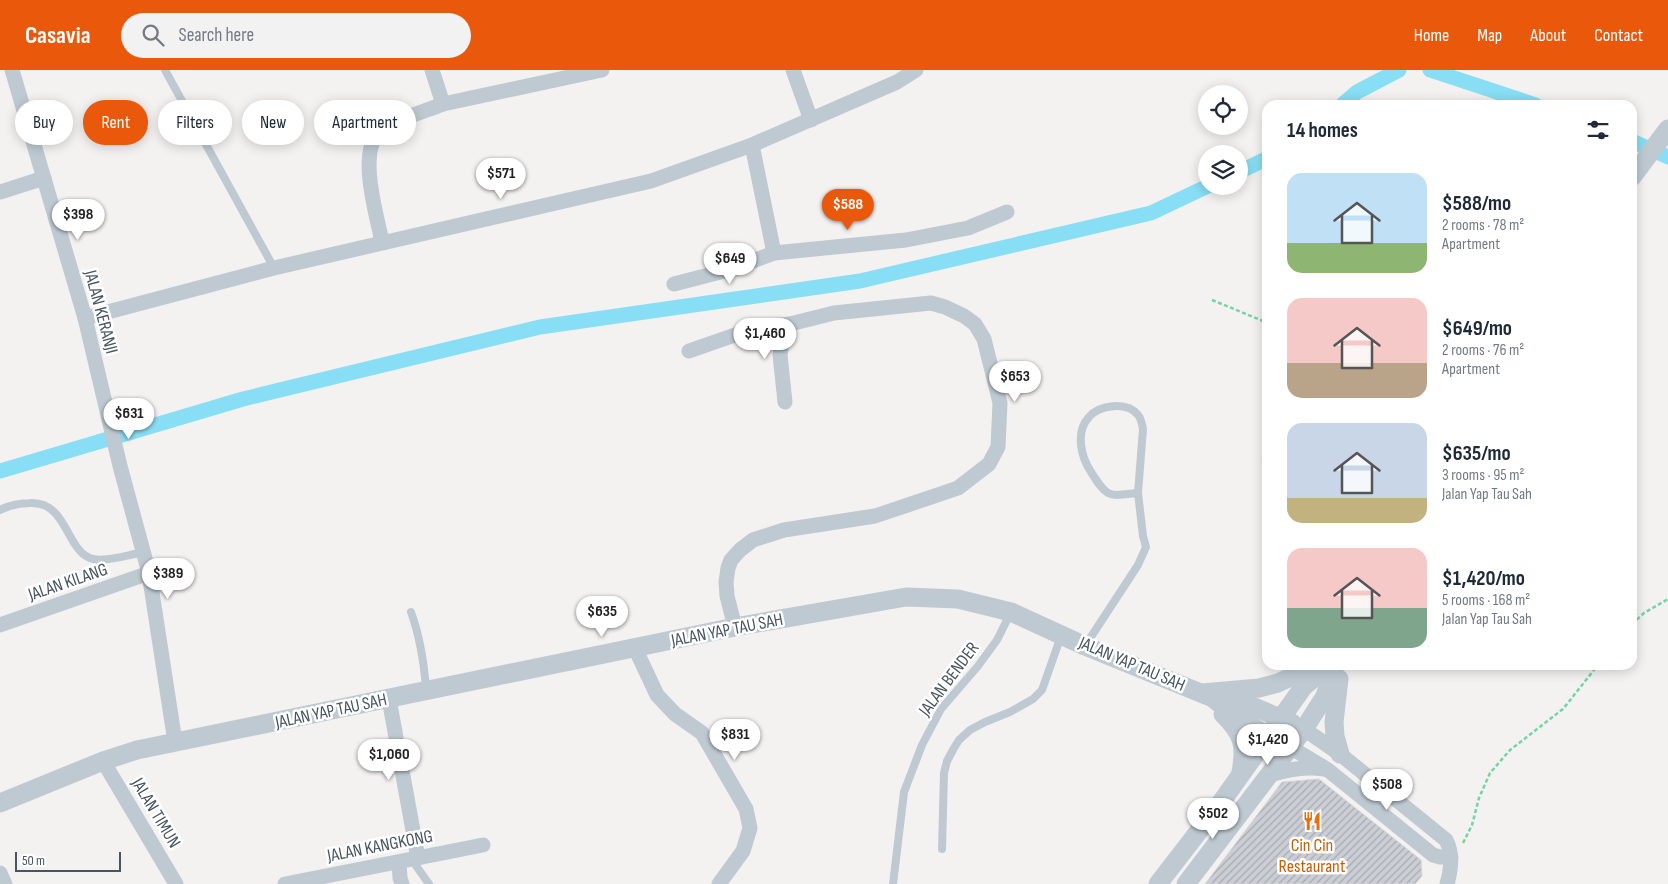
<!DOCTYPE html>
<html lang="en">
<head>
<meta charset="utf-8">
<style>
	body { margin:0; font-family:"Sofia Sans Condensed",sans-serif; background:#f2f2f3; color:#1f2937; height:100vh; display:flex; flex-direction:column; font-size:19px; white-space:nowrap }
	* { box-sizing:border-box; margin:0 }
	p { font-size:16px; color:#747a83 }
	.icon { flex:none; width:28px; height:28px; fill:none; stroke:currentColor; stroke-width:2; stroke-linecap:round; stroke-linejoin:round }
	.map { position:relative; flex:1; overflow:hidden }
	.details { position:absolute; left:1262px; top:30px; width:375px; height:570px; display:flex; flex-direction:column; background:#fff; border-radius:15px; box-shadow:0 2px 12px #0003 }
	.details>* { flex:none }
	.hud { position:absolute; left:15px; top:30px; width:475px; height:45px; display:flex; gap:10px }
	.fabs { position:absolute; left:1198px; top:15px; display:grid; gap:10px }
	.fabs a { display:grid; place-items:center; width:50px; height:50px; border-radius:50%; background:#fff; box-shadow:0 2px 12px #0003; font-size:25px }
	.scale { position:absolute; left:15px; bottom:12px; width:106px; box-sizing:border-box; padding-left:5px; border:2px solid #475561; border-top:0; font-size:14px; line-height:18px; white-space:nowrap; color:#475561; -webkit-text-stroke:4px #fff; paint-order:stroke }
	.price { position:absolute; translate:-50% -42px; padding:0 11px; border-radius:18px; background:#fff; color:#222; font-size:16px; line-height:32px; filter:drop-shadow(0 1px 2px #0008) }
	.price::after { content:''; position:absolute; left:50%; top:30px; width:15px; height:11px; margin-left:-8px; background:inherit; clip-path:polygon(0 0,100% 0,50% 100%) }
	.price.selected { background:#ea580c; color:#fff }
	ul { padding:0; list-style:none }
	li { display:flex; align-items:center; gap:15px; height:125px; padding:0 25px }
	li span { display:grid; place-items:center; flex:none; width:140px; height:100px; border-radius:15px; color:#555 }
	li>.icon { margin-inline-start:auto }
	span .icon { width:60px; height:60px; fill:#fffc; stroke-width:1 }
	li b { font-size:21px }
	h2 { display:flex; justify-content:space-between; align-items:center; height:60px; padding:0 25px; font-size:21px }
	.tag { padding:0 18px; border-radius:22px; background:#fff; box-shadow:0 2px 12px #0003; font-size:18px; line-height:45px }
	.tag.selected { background:#ea580c; color:#fff }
	header { display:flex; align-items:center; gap:30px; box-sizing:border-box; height:70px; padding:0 25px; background:#ea580c; color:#fff }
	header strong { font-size:24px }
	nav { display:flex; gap:28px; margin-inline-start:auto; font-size:18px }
	.search { width:350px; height:45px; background:#f2f2f3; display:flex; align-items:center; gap:12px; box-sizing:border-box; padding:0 18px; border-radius:28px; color:#747a83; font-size:19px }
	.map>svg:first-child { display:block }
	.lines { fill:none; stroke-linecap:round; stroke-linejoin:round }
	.canal { stroke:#88def4; stroke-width:15 }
	.building { fill:url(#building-hatch); stroke:#d5d7dd }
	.path { stroke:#73d5a4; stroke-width:2.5; stroke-dasharray:4 2.5; stroke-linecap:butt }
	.service { stroke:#bec9d2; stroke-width:8 }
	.minor { stroke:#bec9d2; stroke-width:15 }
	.tertiary { stroke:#bec9d2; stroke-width:19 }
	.labels { text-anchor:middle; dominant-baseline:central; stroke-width:5; stroke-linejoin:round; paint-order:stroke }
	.street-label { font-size:18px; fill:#475561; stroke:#fff }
	.food-label { font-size:18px; fill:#c56008; stroke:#fff }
</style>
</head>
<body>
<header>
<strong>Casavia</strong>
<div class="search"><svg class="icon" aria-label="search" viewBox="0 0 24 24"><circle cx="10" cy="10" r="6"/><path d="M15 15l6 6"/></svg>Search here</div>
<nav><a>Home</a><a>Map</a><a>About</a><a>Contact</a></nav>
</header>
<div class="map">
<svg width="1668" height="814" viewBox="0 0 1668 814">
	<defs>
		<pattern id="building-hatch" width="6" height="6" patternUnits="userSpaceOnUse" patternTransform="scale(1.25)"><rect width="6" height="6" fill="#cbced4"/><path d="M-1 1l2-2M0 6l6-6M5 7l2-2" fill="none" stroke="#a7aaaf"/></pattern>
	</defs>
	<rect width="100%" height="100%" fill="#f4f1f1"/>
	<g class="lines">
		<g class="canal">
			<path d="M1430,0L1536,35"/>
			<path d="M1342,35L1357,22L1399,0"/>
			<path d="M1632,71L1668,87"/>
			<path d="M1239,102L1268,88"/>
			<path d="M0,401L243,329L540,257L860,211L1151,143L1208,116"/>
		</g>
	</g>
	<path class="building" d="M1319,709L1421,790L1422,806L1415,814H1205L1282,712Z"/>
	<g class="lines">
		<g class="path">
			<path d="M1212,230L1268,253"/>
			<path d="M1632,554L1644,543L1668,529"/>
			<path d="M1463,773L1472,755L1479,728L1490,703L1510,680L1563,639L1598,595"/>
		</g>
		<g class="service">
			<path d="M165,0L274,198"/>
			<path d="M1266,392L1268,393"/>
			<path d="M0,440C10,435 19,433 30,433C68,431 66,483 93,489C105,492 131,485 143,482"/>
			<path d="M411,542C420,567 424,592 426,619"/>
			<path d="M1085,576L1138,495L1146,477L1143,466L1138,423L1143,359C1142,354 1141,348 1138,345C1127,331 1099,335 1089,347C1075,362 1081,387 1091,402C1108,429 1108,426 1138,423"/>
			<path d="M1267,589L1268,588"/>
			<path d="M942,779L944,703L947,691L954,678L959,670L970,660L985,652L1010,642L1033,629L1042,620L1061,566"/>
			<path d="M412,790L429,814"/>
			<path d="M893,814L904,722L922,675L941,639L978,596L997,570L1011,542"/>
		</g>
		<g class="minor">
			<path d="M12,0L85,248L120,396L149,503L175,672"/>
			<path d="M432,0L443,34L602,0"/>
			<path d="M793,0L811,50"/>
			<path d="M752,75L774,183L906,170L968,158L1007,142"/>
			<path d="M0,122L44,108"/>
			<path d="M382,172C377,145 355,77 383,59C401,48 423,42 443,34"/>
			<path d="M674,214L732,199L774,183"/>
			<path d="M85,248L274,198L651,111L752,75L897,12L916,0"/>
			<path d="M689,281L752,259L790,254L834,243L931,233L945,237L964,246L975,254L984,269L1000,333L998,377L989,394L958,418L875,446L784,460L753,470L740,480L731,490L728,498L726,512L727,526L735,557"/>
			<path d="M785,332L780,285L782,274L790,254"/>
			<path d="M0,555L149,503"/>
			<path d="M635,578L657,625L675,644L702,663L746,739L750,758L743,781L719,814"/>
			<path d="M389,629L418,788"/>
			<path d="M1304,659L1340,684L1446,770C1453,783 1451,800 1447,814"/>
			<path d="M1290,677L1328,700L1433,785L1440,787H1451"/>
			<path d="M103,691L176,814"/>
			<path d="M1269,705C1288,700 1304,696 1324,699"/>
			<path d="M399,793L400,808L402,814"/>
			<path d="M0,803L5,814"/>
			<path d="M285,814L483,775"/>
		</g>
		<g class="tertiary">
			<path d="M1632,107L1668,59"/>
			<path d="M1339,609L1334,652L1335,666L1340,684"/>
			<path d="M1202,623L1259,618L1278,613L1316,595"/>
			<path d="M1217,628L1240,631L1292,653"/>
			<path d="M1223,644C1243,664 1246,675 1241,702"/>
			<path d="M0,733L103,691L137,680L735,557L906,527L958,529L1011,542L1085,576L1213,628L1234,645L1268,666L1290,677"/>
			<path d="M1158,814L1222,731L1304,616L1330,595"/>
			<path d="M1186,814L1304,659L1325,626L1329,615V598"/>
		</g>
	</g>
	<defs>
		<g id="restaurant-bare" transform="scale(1.5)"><path d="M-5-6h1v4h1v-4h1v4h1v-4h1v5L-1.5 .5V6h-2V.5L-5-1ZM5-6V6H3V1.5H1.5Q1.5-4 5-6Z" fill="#e8710a" stroke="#fff" stroke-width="2.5" paint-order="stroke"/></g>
	</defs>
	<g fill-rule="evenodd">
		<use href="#restaurant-bare" x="1312" y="751"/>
	</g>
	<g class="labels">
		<g class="street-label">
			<text transform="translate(101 242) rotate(75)">JALAN KERANJI</text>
			<text transform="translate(68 512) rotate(-19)">JALAN KILANG</text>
			<text transform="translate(727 560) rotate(-11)">JALAN YAP TAU SAH</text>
			<text transform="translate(1132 594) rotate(23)">JALAN YAP TAU SAH</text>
			<text transform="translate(949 609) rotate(-53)">JALAN BENDER</text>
			<text transform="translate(331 641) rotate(-12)">JALAN YAP TAU SAH</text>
			<text transform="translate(156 743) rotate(59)">JALAN TIMUN</text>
			<text transform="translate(380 776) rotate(-11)">JALAN KANGKONG</text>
		</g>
		<g class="food-label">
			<text x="1312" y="775">Cin Cin<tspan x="1312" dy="21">Restaurant</tspan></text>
		</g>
	</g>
</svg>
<div class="fabs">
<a><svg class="icon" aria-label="locate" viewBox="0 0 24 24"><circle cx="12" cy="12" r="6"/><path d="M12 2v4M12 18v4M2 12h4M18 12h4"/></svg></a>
<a><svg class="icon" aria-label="layers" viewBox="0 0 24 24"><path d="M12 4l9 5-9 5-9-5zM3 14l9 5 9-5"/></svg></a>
</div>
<div class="scale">50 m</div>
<b class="price" style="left:501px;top:130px">$571</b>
<b class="price selected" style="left:848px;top:161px">$588</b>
<b class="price" style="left:78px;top:171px">$398</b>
<b class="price" style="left:730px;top:215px">$649</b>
<b class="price" style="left:765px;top:290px">$1,460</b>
<b class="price" style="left:1015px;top:333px">$653</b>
<b class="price" style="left:129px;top:370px">$631</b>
<b class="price" style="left:168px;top:530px">$389</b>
<b class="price" style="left:602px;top:568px">$635</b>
<b class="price" style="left:735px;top:691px">$831</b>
<b class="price" style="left:1268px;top:696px">$1,420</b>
<b class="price" style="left:389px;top:711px">$1,060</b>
<b class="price" style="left:1387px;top:741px">$508</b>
<b class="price" style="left:1213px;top:770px">$502</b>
<div class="hud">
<a class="tag">Buy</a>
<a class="tag selected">Rent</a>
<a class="tag">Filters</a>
<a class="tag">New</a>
<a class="tag">Apartment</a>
</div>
<section class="details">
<h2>14 homes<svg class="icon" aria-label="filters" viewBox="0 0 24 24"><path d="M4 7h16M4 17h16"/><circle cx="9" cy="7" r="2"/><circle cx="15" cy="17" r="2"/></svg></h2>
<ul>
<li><span style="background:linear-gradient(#bfe0f5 70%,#8fb573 0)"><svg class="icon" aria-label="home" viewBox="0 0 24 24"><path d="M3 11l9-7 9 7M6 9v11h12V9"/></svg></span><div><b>$588/mo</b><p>2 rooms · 78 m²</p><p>Apartment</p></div></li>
<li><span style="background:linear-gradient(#f6c9c9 65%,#b9a48a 0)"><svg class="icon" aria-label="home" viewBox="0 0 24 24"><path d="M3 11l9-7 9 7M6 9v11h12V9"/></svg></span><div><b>$649/mo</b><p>2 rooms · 76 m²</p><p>Apartment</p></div></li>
<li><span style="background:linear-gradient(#c9d6e8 75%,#c2b280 0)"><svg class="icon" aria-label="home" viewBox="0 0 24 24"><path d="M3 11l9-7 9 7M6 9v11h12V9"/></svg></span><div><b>$635/mo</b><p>3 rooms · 95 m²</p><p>Jalan Yap Tau Sah</p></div></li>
<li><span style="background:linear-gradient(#f6c9c9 60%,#7fa58c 0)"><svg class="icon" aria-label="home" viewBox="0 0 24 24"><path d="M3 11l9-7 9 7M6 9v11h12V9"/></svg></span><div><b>$1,420/mo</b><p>5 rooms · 168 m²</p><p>Jalan Yap Tau Sah</p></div></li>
</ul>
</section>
</div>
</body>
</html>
